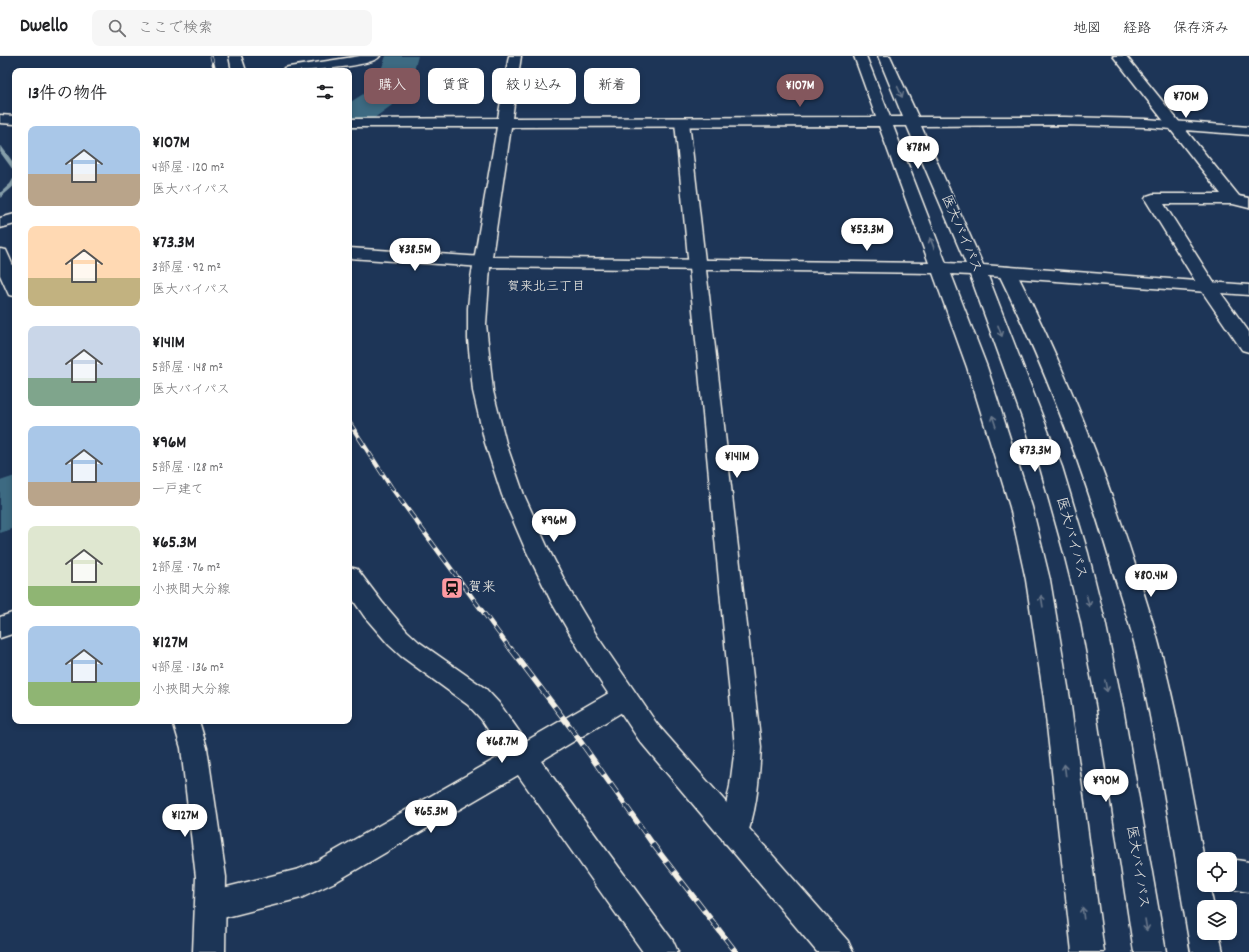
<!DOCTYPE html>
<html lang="ja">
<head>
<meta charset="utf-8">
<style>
	body { margin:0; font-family:Dekko,"Klee One",sans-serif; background:#f6f6f6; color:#202124; height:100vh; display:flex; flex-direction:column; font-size:15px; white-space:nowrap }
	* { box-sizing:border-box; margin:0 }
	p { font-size:13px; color:#757577 }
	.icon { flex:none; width:22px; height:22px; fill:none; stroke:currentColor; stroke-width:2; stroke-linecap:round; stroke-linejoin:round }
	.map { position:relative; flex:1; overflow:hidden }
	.sheet { position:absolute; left:12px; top:12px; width:340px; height:656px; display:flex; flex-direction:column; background:#fff; border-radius:8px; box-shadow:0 2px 6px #0003 }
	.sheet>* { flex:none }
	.guide { position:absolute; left:364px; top:12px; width:380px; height:36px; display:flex; gap:8px }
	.buttons { position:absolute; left:1197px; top:796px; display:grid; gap:8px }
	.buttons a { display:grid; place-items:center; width:40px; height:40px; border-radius:8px; background:#fff; box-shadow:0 2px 6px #0003; font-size:20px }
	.price { position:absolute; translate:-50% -34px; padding:0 9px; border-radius:14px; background:#fff; color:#222; font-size:13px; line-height:26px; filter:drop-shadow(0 1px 2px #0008) }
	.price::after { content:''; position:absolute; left:50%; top:24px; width:12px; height:9px; margin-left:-6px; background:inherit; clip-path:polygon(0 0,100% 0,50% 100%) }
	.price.on { background:#84575d; color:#fff }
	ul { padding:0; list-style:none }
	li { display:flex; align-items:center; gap:12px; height:100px; padding:0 16px }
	li span { display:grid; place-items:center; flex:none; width:112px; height:80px; border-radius:8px; color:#555 }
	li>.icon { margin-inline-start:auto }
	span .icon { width:48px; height:48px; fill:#fffc; stroke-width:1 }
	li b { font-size:17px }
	h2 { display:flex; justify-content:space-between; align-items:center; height:48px; padding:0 16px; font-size:17px }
	.chip { padding:0 14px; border-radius:8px; background:#fff; box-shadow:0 2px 6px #0003; font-size:14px; line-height:36px }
	.chip.on { background:#84575d; color:#fff }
	header { display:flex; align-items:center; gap:24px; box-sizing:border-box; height:56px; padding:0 20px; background:#fff; border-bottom:1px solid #e0e0e0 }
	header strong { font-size:19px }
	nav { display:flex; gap:22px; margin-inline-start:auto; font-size:14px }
	.search { width:280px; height:36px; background:#f6f6f6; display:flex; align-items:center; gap:10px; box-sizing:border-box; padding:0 14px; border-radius:8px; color:#757577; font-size:15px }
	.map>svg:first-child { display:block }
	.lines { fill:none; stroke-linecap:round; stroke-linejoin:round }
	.stream { fill:#87a0ab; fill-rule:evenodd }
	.river { fill:#3e6a82; fill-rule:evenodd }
	.street-casing { stroke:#f4f1e8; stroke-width:3 }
	.secondary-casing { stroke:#f4f1e8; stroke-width:3 }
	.street { fill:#1d3557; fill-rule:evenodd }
	.secondary { fill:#1d3557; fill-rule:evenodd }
	.rail-far2-casing { stroke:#f4f1e8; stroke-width:3 }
	.rail-far1-casing { stroke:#f4f1e8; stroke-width:4.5 }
	.rail-casing { stroke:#f4f1e8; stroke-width:5.5 }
	.rail-far2 { stroke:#1d3557; stroke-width:2; stroke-dasharray:6; stroke-linecap:butt }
	.rail-far1 { stroke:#1d3557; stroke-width:3; stroke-dasharray:9; stroke-linecap:butt }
	.rail { stroke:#1d3557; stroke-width:4; stroke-dasharray:12; stroke-linecap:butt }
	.oneway { stroke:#68778a }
	.labels { text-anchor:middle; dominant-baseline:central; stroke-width:3; stroke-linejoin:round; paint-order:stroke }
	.far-neighbourhood-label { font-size:13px; fill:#f4f1e8; stroke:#1d3557 }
	.street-label { font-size:14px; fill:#f4f1e8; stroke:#1d3557 }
	.poi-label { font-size:14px; fill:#f4f1e8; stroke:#1d3557; text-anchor:start }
</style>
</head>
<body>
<header>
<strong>Dwello</strong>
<div class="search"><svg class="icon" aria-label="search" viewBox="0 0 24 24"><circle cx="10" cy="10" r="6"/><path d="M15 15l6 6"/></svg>ここで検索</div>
<nav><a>地図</a><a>経路</a><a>保存済み</a></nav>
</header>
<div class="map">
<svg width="1249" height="896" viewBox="0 0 1249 896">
	<rect width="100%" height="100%" fill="#1d3557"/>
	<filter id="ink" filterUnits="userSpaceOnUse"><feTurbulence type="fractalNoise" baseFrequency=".025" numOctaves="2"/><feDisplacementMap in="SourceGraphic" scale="8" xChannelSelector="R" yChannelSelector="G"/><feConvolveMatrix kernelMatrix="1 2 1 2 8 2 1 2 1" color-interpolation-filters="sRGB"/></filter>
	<g filter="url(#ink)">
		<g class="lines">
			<g class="stream">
				<path d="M0,90L2,91L15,109V115L13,114L0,96Z"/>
				<path d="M15,122L14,130L0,142V137L10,128L13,123Z"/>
			</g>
			<g class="river">
				<path d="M386,0H418L410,29L405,36L392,49L362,71L349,74V47L368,35L377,25Z"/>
				<path d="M15,420V472L0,477V425Z"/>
			</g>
			<g class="street-casing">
				<g id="street">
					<path d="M229,0H241L246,15H232Z"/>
					<path d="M360,0H380C372,12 299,15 282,15L284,12L289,11Z"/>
					<path d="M1113,0H1126L1239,140L1249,142V152L1233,148H1164L1216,230L1249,276V296L1242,294L1199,231L1145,143L1147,140L1153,138H1221Z"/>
					<path d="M682,62L687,63L689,66L761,691C759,723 757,757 744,787L734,791L724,787L720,777L730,730L735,691L675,66L677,63Z"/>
					<path d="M15,158V168L0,172V162Z"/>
					<path d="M349,192L483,201L489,202L492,206L489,210L483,211L349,202Z"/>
					<path d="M1007,211L1013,212L1016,216C1066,314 1106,416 1139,521C1146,546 1155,571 1161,596C1179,664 1191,734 1204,803V829H1209L1214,851H1204V877H1219L1223,896H1191C1174,797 1159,696 1137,598C1131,571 1122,545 1114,519C1084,414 1046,314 998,216L1001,212Z"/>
					<path d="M349,511L357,513L382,546L407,575L419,586L486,633L499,647L526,685L614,634L623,631L632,634L636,642L632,650L541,705L673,885L678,896H643L518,719L337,825L301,842L211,865L200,861L196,850L200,839L211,835L299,813L317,805L504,698L481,663L468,649L401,600L389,589L364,560L349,538Z"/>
					<path d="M15,556V577L0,582V561Z"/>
					<path d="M1230,803L1249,806V836L1230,833L1221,829H1230Z"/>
				</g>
			</g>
			<g class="secondary-casing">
				<g id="secondary">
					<path d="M509,0H521L512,62L876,61L854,0H866L890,61H903L878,0H890L918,61H1064L1146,63L1249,71V79L1146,71L1064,69L921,70L983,209L1249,229V239L988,220L1062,411L1088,497L1105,565L1123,652L1166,896H1134L1097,652L1081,565L1064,497L1040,411L970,219L951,218L987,311L1032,451L1050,524L1070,643L1104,896H1072L1044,643L1026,524L1010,451L967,311L933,217L490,211L486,268L493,335L506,387L524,439L547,490L569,533L597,580L657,668L848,885L853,896H817L639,684L580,595L552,547L524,490L502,439L485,387L473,335L468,283V252L471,222L497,71H349V63L498,62ZM879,70L929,207L492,201L511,71ZM893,70H907L966,208L946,207Z"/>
					<path d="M0,59L15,60V68L0,67Z"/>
					<path d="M0,193L6,194L15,214V240L9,239L0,219Z"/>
					<path d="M173,665H199L207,692L226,821L225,896H193L196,821L181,692Z"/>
				</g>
			</g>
			<use href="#street" class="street"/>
			<use href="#secondary" class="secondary"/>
			<g class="rail-far2-casing">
				<path id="rail-far2" d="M211,0L215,15"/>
			</g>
			<g class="rail-far1-casing">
				<path id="rail-far1" d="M349,366L391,431L511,594"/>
			</g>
			<g class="rail-casing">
				<path id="rail" d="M511,593L571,672L652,787L736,896"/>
			</g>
			<use href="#rail-far2" class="rail-far2"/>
			<use href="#rail-far1" class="rail-far1"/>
			<use href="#rail" class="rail"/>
		</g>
		<defs><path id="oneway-shaft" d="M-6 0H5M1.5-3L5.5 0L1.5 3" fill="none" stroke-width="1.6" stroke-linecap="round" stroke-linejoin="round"/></defs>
		<g class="oneway">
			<use href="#oneway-shaft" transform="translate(900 36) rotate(66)"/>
			<use href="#oneway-shaft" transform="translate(932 187) rotate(-111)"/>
			<use href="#oneway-shaft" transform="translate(1000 275) rotate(70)"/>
			<use href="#oneway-shaft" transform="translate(994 365) rotate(-108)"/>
			<use href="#oneway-shaft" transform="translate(1042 545) rotate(-99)"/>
			<use href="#oneway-shaft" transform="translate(1088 545) rotate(76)"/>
			<use href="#oneway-shaft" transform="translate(1106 630) rotate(79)"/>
			<use href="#oneway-shaft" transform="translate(1065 714) rotate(-97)"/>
			<use href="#oneway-shaft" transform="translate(1083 857) rotate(-97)"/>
			<use href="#oneway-shaft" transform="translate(1146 869) rotate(81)"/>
		</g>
	</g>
	<defs>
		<g id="station-square" transform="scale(1.15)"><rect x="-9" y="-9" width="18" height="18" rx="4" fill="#ff9aa2" stroke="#1d3557"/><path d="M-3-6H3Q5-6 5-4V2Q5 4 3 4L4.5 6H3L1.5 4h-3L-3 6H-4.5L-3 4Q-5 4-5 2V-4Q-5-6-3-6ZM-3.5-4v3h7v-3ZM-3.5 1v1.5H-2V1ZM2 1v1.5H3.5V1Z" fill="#111"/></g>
	</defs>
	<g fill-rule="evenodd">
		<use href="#station-square" x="452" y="532"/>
	</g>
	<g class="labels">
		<g class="far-neighbourhood-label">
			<text x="546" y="231">賀来北三丁目</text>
		</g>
		<g class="street-label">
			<text transform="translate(961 178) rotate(67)">医大バイパス</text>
			<text transform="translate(1071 482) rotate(75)">医大バイパス</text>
			<text transform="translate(1137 811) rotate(81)">医大バイパス</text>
		</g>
		<g class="poi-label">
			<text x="468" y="532">賀来</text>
		</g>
	</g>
</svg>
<div class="buttons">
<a><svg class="icon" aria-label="locate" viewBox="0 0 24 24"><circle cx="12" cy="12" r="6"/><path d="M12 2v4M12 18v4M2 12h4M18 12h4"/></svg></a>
<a><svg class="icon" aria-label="layers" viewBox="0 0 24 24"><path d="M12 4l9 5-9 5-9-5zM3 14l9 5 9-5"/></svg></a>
</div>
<b class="price on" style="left:800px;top:52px">¥107M</b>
<b class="price" style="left:1186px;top:63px">¥70M</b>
<b class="price" style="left:918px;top:114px">¥78M</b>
<b class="price" style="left:867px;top:196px">¥53.3M</b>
<b class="price" style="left:415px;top:216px">¥38.5M</b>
<b class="price" style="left:1035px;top:417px">¥73.3M</b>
<b class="price" style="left:737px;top:423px">¥141M</b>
<b class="price" style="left:554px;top:487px">¥96M</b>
<b class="price" style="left:1151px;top:542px">¥80.4M</b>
<b class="price" style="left:502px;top:708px">¥68.7M</b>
<b class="price" style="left:1106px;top:747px">¥90M</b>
<b class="price" style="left:431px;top:778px">¥65.3M</b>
<b class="price" style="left:185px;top:782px">¥127M</b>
<div class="guide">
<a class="chip on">購入</a>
<a class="chip">賃貸</a>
<a class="chip">絞り込み</a>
<a class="chip">新着</a>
</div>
<section class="sheet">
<h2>13件の物件<svg class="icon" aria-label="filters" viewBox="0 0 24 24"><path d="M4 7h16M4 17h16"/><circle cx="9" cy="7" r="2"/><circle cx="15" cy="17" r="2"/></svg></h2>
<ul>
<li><span style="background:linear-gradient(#a9c7e8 60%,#b9a48a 0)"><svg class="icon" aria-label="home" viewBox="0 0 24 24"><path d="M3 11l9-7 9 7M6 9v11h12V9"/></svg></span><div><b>¥107M</b><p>4部屋 · 120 m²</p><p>医大バイパス</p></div></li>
<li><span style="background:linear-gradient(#ffd9b3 65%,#c2b280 0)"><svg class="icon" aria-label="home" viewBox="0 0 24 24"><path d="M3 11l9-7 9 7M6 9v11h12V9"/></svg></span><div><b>¥73.3M</b><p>3部屋 · 92 m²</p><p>医大バイパス</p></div></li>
<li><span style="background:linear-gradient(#c9d6e8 65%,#7fa58c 0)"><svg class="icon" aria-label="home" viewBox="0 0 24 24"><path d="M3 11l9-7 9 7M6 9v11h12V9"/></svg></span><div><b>¥141M</b><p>5部屋 · 148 m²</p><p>医大バイパス</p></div></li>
<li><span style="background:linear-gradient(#a9c7e8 70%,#b9a48a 0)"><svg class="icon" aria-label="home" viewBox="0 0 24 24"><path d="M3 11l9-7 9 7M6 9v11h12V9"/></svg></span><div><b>¥96M</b><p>5部屋 · 128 m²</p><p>一戸建て</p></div></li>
<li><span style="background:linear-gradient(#dfe7d0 75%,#8fb573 0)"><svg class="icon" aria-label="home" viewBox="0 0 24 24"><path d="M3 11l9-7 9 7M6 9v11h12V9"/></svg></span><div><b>¥65.3M</b><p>2部屋 · 76 m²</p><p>小挾間大分線</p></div></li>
<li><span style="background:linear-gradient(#a9c7e8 70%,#8fb573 0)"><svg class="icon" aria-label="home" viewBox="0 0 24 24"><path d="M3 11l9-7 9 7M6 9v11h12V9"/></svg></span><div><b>¥127M</b><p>4部屋 · 136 m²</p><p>小挾間大分線</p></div></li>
</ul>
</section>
</div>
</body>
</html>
